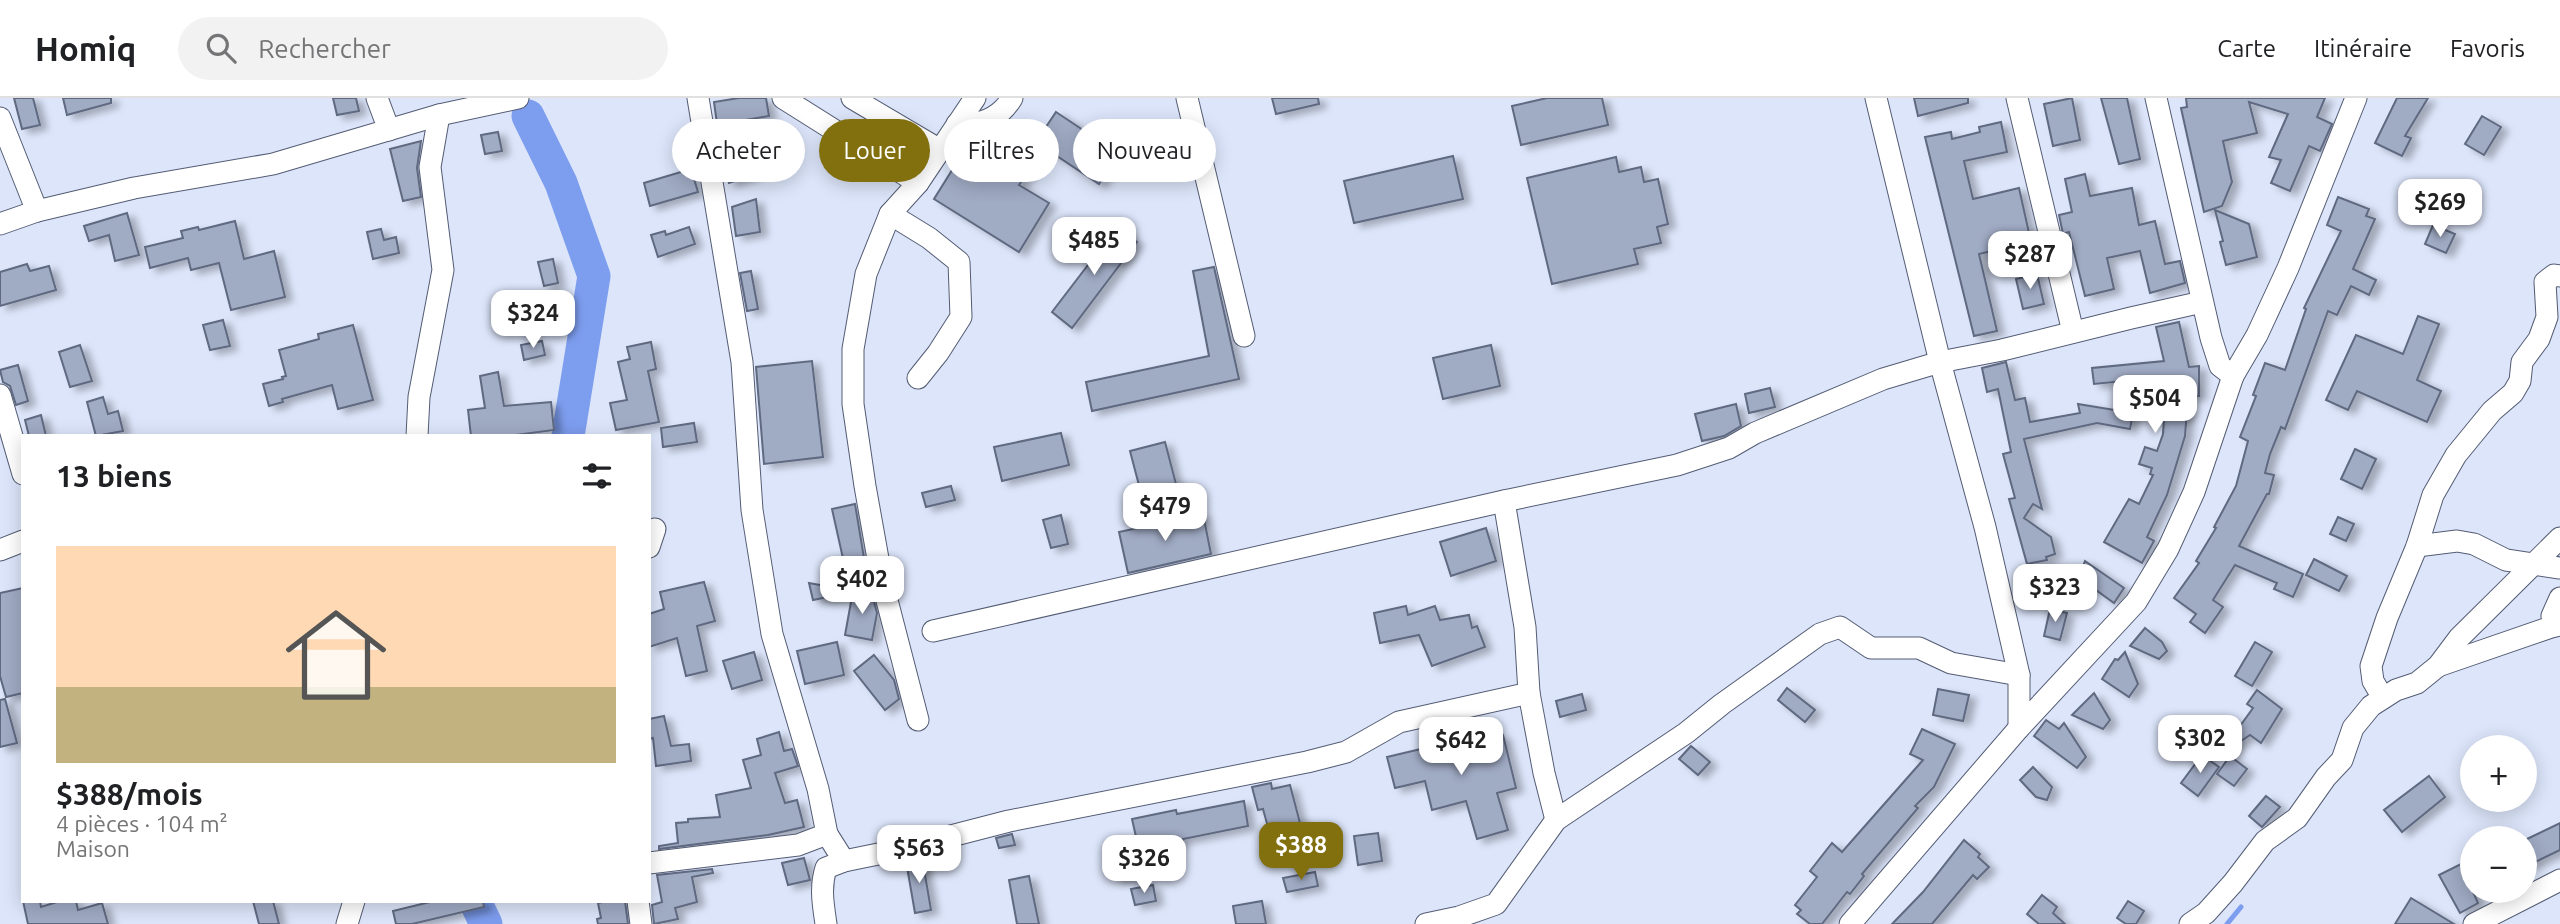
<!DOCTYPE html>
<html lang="fr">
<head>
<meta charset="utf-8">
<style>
	body { margin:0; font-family:Ubuntu,sans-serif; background:#f2f2f2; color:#202124; height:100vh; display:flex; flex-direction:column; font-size:26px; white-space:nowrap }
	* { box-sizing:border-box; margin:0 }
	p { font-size:23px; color:#757577 }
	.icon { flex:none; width:38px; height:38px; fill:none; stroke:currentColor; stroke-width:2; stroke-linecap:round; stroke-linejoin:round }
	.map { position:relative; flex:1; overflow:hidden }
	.details { position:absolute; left:21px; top:336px; width:630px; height:469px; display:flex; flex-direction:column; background:#fff; border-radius:0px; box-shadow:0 4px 18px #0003 }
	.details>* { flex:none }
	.banner { position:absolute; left:672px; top:21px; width:665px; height:63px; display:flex; gap:14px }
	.controls { position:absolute; left:2460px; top:637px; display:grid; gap:14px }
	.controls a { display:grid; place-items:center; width:77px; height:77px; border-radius:50%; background:#fff; box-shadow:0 4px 18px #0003; font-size:35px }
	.price { position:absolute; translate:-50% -60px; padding:0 16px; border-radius:14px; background:#fff; color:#222; font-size:23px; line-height:46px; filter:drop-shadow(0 2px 4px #0008) }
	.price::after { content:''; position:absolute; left:50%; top:42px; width:21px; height:16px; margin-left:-10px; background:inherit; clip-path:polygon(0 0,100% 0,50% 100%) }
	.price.selected { background:#82700f; color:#fff }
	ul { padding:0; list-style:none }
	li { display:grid; align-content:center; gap:14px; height:371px; padding:0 35px }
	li+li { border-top:2px solid #e0e0e0 }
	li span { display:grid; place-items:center; height:217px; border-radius:0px; color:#555 }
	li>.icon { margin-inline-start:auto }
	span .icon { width:126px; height:126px; fill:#fffc; stroke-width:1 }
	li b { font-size:30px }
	h2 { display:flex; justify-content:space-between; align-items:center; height:84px; padding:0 35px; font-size:30px }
	.chip { padding:0 24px; border-radius:32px; background:#fff; box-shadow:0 4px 18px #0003; font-size:24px; line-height:63px }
	.chip.selected { background:#82700f; color:#fff }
	header { display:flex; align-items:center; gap:42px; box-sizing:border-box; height:98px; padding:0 35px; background:#fff; border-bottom:2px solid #e0e0e0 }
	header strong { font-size:33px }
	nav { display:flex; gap:38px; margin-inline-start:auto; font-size:24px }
	.search { width:490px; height:63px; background:#f2f2f2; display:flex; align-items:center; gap:18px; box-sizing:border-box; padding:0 24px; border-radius:38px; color:#757577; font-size:26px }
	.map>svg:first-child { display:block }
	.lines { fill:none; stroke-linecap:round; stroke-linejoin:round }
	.stream { stroke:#7d9def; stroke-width:5 }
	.river { stroke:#7d9def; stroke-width:33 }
	.building { fill:#a0abc4; stroke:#5f6980; stroke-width:2; filter:url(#shadow) }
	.minor-casing { stroke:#535c73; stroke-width:23 }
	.minor { stroke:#fff; stroke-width:21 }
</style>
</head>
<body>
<header>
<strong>Homiq</strong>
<div class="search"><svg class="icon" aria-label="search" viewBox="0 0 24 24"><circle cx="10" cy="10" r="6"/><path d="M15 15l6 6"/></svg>Rechercher</div>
<nav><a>Carte</a><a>Itinéraire</a><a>Favoris</a></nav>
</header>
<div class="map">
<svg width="2560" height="826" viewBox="0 0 2560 826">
	<defs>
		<filter id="shadow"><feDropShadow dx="7" dy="4" stdDeviation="3.5" flood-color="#0004"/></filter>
	</defs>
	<rect width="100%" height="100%" fill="#dce5fa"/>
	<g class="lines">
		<path class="stream" d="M2227,826L2241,809"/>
		<g class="river">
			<path d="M528,18L561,85L594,178L568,338"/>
			<path d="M475,803L486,826"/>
		</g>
	</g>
	<g class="building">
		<path d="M14,0H33L40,27L22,31Z"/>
		<path d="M63,0H111V5L67,17Z"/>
		<path d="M333,0H356L359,13L337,17Z"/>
		<path d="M739,0H766L769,18L745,22L753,77L729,85L721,26H717L714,4Z"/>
		<path d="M1272,0H1318L1319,6L1276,16Z"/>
		<path d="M1547,0H1602L1608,27L1521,47L1512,8Z"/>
		<path d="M1914,0H1968V5L1918,18Z"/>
		<path d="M2072,0L2080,42L2053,48L2044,6Z"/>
		<path d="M2101,0H2127L2140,61L2119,66Z"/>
		<path d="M2186,0H2325L2317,19L2332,26L2320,53L2309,48L2290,93L2271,85L2281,62L2269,59L2288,16L2249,4L2257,35L2223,43L2232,84L2222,108L2204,114L2181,10L2187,9Z"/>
		<path d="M2397,0H2428L2405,38L2411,40L2402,58L2375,45Z"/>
		<path d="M1056,14L1119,56L1099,86L1036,44Z"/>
		<path d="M2482,18L2501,29L2484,57L2465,46Z"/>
		<path d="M2001,24L2007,54L1964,63L1973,101L2019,90L2031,144L1979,156L1997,233L1974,238L1925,39L1951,34L1952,41L1980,34L1979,29Z"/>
		<path d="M498,34L502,53L485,56L481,37Z"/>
		<path d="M1007,39L1038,60L1019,87L1049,105L1019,154L934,101L964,53L988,68Z"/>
		<path d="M421,43L417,70L421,99L403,103L390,51Z"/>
		<path d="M1453,58L1463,101L1354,125L1344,83Z"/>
		<path d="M1616,59L1619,74L1641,69L1644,84L1658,81L1668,126L1657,129L1661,145L1634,151L1638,166L1552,186L1527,80Z"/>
		<path d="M691,71L698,94L650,108L644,85Z"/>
		<path d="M2085,76L2090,98L2132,90L2139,127L2155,123L2165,166L2180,163L2185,185L2150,195L2140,153L2107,160L2114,191L2085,198L2069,134L2063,136L2059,117L2072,114L2065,81Z"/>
		<path d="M2338,99L2369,111L2366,118L2375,121L2353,171L2376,182L2369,197L2351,188L2337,217L2328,213L2285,331L2281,329L2270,356L2265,375L2274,377L2269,396H2267L2239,448L2303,476L2293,499L2274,491L2277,485L2235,467L2213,502L2223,509L2205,535L2190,524L2196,516L2174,500L2199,465L2196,463L2216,430L2214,429L2236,388L2248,343L2240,339L2256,298L2253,297L2265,265L2285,272L2306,211L2304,210L2341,133L2327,127Z"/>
		<path d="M756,101L760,134L736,138L732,109Z"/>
		<path d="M2215,112L2249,126L2257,159L2226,167L2220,144L2223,143Z"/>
		<path d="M127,115L139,157L115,163L109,137L89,143L84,128Z"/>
		<path d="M235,123L244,161L274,153L285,199L231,212L219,165L191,172L188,160L150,170L145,149L183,140L181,133L198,129L199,132Z"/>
		<path d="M2433,127L2455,136L2446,155L2425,146Z"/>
		<path d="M689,129L695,146L658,159L651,137L665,133L666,137Z"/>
		<path d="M1117,129L1137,144L1072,230L1052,214Z"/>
		<path d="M381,131L384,142L396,139L399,155L373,161L367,134Z"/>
		<path d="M553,161L558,185L544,188L538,164Z"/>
		<path d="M27,166L30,173L49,168L56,192L0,208V174Z"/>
		<path d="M1214,169L1239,281L1092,313L1086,284L1209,258L1193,173Z"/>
		<path d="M751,173L758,211L747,213L740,175Z"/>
		<path d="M2037,176L2044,206L2023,211L2016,181Z"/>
		<path d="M2418,218L2439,226L2417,282L2441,293L2427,324L2357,293L2348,312L2326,302L2356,237L2403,256Z"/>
		<path d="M223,222L230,248L210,252L203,227Z"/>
		<path d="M2179,224L2189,269L2199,268V298H2188L2185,338L2167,397L2147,439L2154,443L2142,465L2104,444L2129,401L2139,406L2153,377L2150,376L2152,370L2139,366L2145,349L2157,353L2163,336L2164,319L2152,317L2154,280L2094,286L2092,270L2164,263L2156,229Z"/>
		<path d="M353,227L373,302L338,311L332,287L282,301L283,304L269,308L263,286L283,281L282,279L286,278L279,252L319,241L318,236Z"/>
		<path d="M542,243L545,257L524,262L521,247Z"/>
		<path d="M651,244L656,271L648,273L659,324L616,332L610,305L627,302L618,264L630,261L627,249Z"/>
		<path d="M80,247L92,283L70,289L59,254Z"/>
		<path d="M1491,247L1500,288L1443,301L1433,260Z"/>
		<path d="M812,263L823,359L764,366L756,269Z"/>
		<path d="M2006,264L2015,302L2025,300L2030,324L2080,315L2078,306L2133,315L2130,331L2097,325L2024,341L2042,411L2033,406L2024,420L2051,439L2055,456L2046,459L2047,462L2027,466L2009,401L2015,400L2003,356L2011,354L1998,291L1987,294L1982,270Z"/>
		<path d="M18,267L28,303L16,307L10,288L3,284L0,272Z"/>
		<path d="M498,274L504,308L551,304L554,332L508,338H471L468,312L485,310L480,278Z"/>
		<path d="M1770,290L1775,309L1749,315L1745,296Z"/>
		<path d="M103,299L108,316L118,313L123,333L96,338L87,304Z"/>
		<path d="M1736,306L1741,328L1724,338L1702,343L1695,316Z"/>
		<path d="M41,317L46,338H29L25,322Z"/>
		<path d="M694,325L697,344L663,349L661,330Z"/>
		<path d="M1061,335L1069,367L1002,383L994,349Z"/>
		<path d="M1165,344L1176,386L1141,395L1130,353Z"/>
		<path d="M2355,351L2376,361L2362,391L2341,381Z"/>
		<path d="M951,388L955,402L926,409L922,395Z"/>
		<path d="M855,406L864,460L844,465L832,411Z"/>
		<path d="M1203,416L1211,456L1128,475L1119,434Z"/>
		<path d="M1061,417L1068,446L1051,450L1043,422Z"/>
		<path d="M2338,419L2354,426L2346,443L2330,436Z"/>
		<path d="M1486,430L1496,463L1451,478L1440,444Z"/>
		<path d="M2314,461L2347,478L2339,493L2306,477Z"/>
		<path d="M2085,463L2124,490L2114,505L2093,490L2077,484Z"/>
		<path d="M704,484L715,523L697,528L707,573L686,578L677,540L649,549V516L664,511L660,494Z"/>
		<path d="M809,485L853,493V494L813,502Z"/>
		<path d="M23,490V595L6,599L0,578V495Z"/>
		<path d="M853,493L872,497L877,515L872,542L845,537Z"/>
		<path d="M1406,508L1408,517L1435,508L1440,522L1469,517L1472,530L1477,528L1485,549L1432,568L1419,537L1380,545L1374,515Z"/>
		<path d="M2050,511L2067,515L2060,542L2044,538Z"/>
		<path d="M2145,530L2162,544L2167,553L2159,561L2130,548Z"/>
		<path d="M837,544L844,577L805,586L797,553Z"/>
		<path d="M2255,544L2272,554L2252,588L2235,578Z"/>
		<path d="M754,554L762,582L732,591L723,563Z"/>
		<path d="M2125,554L2138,586L2129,599L2102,581L2115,561L2118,562Z"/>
		<path d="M874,557L894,582L899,601L885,612L854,573Z"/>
		<path d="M1787,590L1815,612L1805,624L1778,602Z"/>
		<path d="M1938,591L1969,597L1963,623L1933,617Z"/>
		<path d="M2257,592L2282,611L2261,645L2250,637L2224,655L2222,653L2253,610L2247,606Z"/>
		<path d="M2094,595L2110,622L2103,631L2072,617Z"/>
		<path d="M1582,596L1586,612L1560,619L1556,603Z"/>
		<path d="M5,601L17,645L0,649V602Z"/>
		<path d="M664,618L671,648L689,646L691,663L656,668L653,640L649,641V621Z"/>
		<path d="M2046,622L2059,631L2064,625L2086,659L2077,670L2034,638Z"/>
		<path d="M1922,631L1955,646L1934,689L1915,708L1918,710L1862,776L1864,778L1850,796L1847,794L1822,826H1810L1797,816L1801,812L1795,807L1817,779L1810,773L1832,745L1842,754L1923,662L1910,656Z"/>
		<path d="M779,634L784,653L792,651L798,668L775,675L785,705L797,702L804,729L768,737L659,751V748L678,745L676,725L688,724V721L720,719L716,697L751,690L743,662L761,657L757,641Z"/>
		<path d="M1461,636L1463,647L1503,637L1516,690L1497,695L1508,732L1477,741L1466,703L1432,712L1425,683L1395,690L1387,659L1425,650L1424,643Z"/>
		<path d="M1691,648L1710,664L1698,677L1679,661Z"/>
		<path d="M2202,657L2219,669L2198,698L2181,685Z"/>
		<path d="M2230,658L2247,671L2234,688L2217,676Z"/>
		<path d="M2033,669L2052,689L2047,702L2036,699L2020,682Z"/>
		<path d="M2429,678L2445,699L2402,734L2384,712Z"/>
		<path d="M1271,685L1272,691L1290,687L1300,725L1269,733L1263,711L1258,712L1252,689Z"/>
		<path d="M2266,698L2280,709L2262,729L2249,718Z"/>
		<path d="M1244,703L1248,728L1183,741V743L1139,752L1132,721L1176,712L1177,716Z"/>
		<path d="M2560,725V752L2525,769V742Z"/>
		<path d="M1378,735L1382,763L1358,767L1354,738Z"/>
		<path d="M1012,736L1015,747L999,750L996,740Z"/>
		<path d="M1133,742L1140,776L1116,781L1108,748Z"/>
		<path d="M1964,742L1980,756L1978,759L1989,769L1977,781L1973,777L1932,826H1892L1923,794Z"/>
		<path d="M922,759L931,812L915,815L906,763Z"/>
		<path d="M804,760L810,782L788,787L782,765Z"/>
		<path d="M2473,760V794L2478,805L2460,815L2439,777Z"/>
		<path d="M712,771L713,775L692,779L697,804L675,810L678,821L654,826L652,807L662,804L657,777Z"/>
		<path d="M1315,774L1318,788L1287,794L1283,780Z"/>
		<path d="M1029,778L1039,826H1017L1009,782Z"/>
		<path d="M1153,787L1156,803L1135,807L1131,791Z"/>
		<path d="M2042,797L2057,809L2053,815L2065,826H2039L2027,816Z"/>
		<path d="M2411,800L2454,826H2395Z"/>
		<path d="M23,803H40L41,809L60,803H76L78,812L102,805L108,826H28Z"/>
		<path d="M253,803H273L279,826H259Z"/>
		<path d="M434,803H483L484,809L412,826H396L393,813Z"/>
		<path d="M607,803H625L628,826H598L597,821L601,820L598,805Z"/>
		<path d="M1262,803L1266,826H1236L1233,808Z"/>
		<path d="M2128,803L2144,813L2136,826H2126L2117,820Z"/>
	</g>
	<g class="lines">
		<g class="minor-casing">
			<g id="minor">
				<path d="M377,0L389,32"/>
				<path d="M698,0L742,264L752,412L772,536L818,691L827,736L844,763L893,753L1009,723L1307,664L1346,654L1399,624L1529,595"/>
				<path d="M783,0L918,85"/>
				<path d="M852,0L940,52"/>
				<path d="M1187,0L1244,238"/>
				<path d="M1876,0L1940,264L1985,429L2019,577V630"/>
				<path d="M2017,0L2073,234"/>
				<path d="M2156,0L2211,240L2220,268L2233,278"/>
				<path d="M0,20L37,113"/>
				<path d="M957,26C981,28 1000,20 1012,0"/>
				<path d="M890,116L929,140L959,164L961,219L938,255L918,280"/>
				<path d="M0,126L37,113L134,90L273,66L439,17L518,0"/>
				<path d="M0,297L23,376"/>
				<path d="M417,338L419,299L443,172L430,69L439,17"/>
				<path d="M1504,403L1525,529L1529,595L1544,675L1556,722"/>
				<path d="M2417,448L2457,443L2474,446L2506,462L2560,470"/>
				<path d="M649,449L655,431"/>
				<path d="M0,452L23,443"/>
				<path d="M2556,528L2552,518L2560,500"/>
				<path d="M933,533L1504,403L1677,367L1729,350L1755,335L1883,281L1940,264L2002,252L2131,220L2202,204"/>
				<path d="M2438,568L2560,526"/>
				<path d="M2383,600L2373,583L2371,568L2387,520L2417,448L2433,397L2456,357L2492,313L2513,295L2520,283L2522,264L2539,241L2547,219L2545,184L2554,177L2560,178"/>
				<path d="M918,622L882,483L865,388L853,306V251L866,176L890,116L918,85L975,0"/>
				<path d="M649,765L798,747L827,736"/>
				<path d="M638,803L641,826"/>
				<path d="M347,826L354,803"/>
				<path d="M826,826C823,806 820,789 826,770L844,763"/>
				<path d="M1426,826L1459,819L1496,806L1556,722L1686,635L1722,606L1820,536L1840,529L1871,550H1919L1951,565L2019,577"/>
				<path d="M1850,826L2019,630L2136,504L2168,451L2194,394L2233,278L2257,237L2288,170L2356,0"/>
				<path d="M2190,826L2206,815L2233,785L2265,743L2297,720L2326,679L2342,662L2353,630L2371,608L2396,592L2417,585L2438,568L2459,540L2560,440"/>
				<path d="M2474,826L2560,782"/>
			</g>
		</g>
		<use href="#minor" class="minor"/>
	</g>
</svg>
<div class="controls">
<a>+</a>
<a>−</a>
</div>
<b class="price" style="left:2440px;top:141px">$269</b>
<b class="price" style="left:1094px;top:179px">$485</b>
<b class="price" style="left:2030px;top:193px">$287</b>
<b class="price" style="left:533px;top:252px">$324</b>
<b class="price" style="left:2155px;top:337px">$504</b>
<b class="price" style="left:1165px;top:445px">$479</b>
<b class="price" style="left:862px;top:518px">$402</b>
<b class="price" style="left:2055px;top:526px">$323</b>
<b class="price" style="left:2200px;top:677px">$302</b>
<b class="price" style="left:1461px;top:679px">$642</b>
<b class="price selected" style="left:1301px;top:784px">$388</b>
<b class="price" style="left:919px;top:787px">$563</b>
<b class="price" style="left:1144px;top:797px">$326</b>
<div class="banner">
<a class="chip">Acheter</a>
<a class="chip selected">Louer</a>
<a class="chip">Filtres</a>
<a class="chip">Nouveau</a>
</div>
<section class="details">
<h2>13 biens<svg class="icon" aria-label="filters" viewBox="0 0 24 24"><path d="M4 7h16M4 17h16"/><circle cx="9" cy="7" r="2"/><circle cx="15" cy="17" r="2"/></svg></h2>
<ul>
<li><span style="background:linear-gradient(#ffd9b3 65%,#c2b280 0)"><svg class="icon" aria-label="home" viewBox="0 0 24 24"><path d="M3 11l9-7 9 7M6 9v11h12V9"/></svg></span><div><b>$388/mois</b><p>4 pièces · 104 m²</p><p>Maison</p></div></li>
</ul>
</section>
</div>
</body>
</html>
